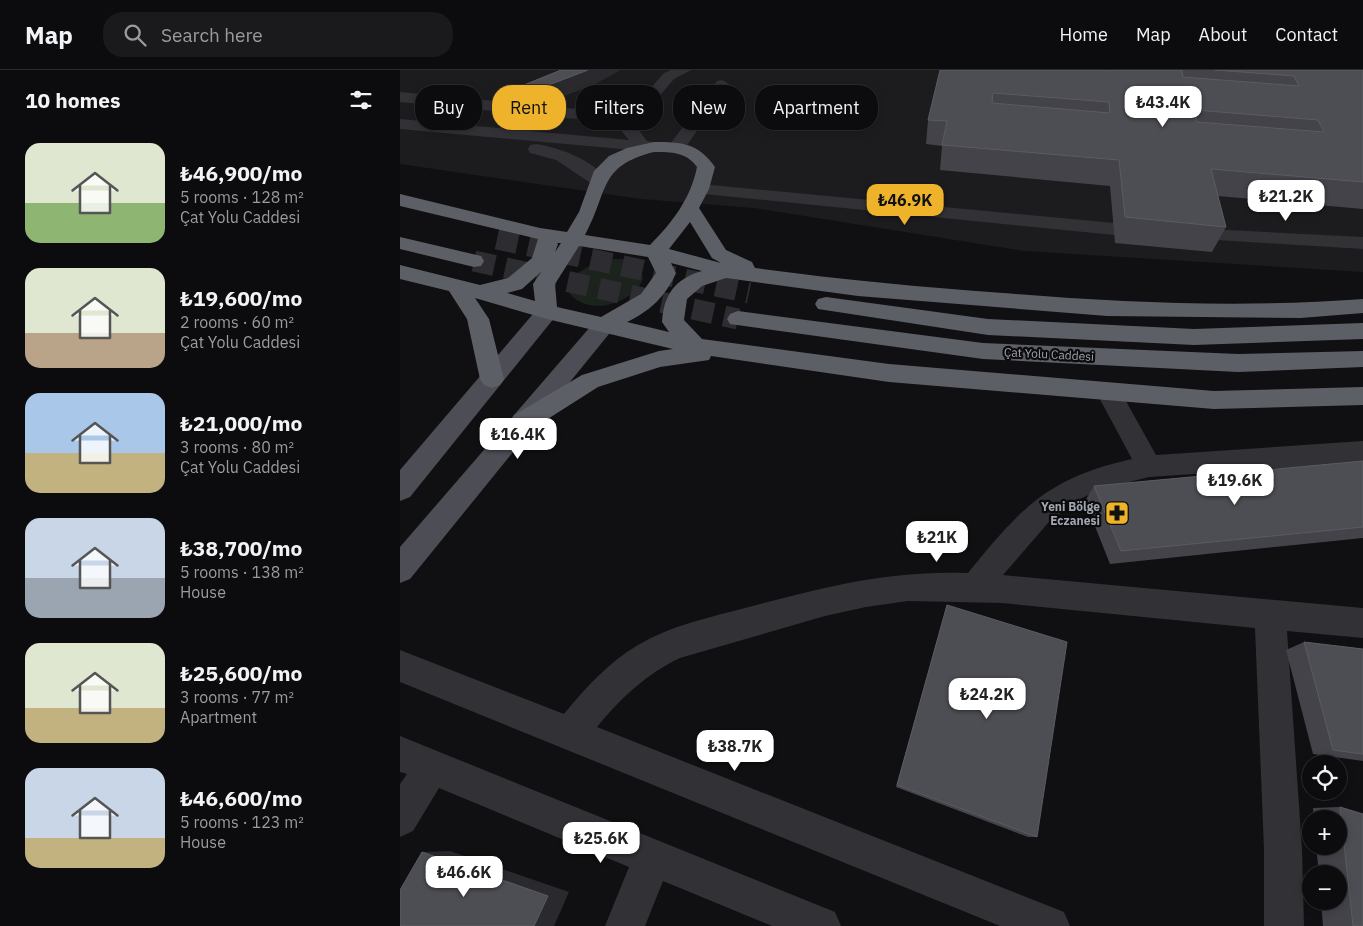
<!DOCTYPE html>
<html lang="en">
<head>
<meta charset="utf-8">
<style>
	body { margin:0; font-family:"IBM Plex Sans",sans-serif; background:#1a191b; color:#f1f3f6; height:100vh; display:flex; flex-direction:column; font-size:19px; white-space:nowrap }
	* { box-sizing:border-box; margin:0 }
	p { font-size:16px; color:#9a9b9d }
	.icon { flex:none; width:28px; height:28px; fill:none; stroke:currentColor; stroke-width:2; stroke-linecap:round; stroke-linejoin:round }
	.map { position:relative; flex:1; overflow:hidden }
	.sheet { display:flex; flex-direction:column; background:#0c0b0d; width:400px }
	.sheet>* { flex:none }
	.hud { position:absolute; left:15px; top:15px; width:475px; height:45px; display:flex; gap:10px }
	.fabs { position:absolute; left:902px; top:685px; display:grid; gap:10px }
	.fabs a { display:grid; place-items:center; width:45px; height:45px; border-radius:50%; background:#0c0b0d; box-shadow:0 2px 8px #0003,0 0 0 1px #2c2b2e; font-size:25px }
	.price { position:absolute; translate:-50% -42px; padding:0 11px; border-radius:10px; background:#fff; color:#222; font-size:16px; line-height:32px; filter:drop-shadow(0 1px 2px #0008) }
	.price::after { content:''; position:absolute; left:50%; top:30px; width:15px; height:11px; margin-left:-8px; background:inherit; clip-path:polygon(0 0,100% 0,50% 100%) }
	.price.selected { background:#eeb32b; color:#111 }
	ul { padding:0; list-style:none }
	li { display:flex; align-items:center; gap:15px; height:125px; padding:0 25px }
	li span { display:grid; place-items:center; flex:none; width:140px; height:100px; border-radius:15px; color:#555 }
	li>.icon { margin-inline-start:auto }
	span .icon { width:60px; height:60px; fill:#fffc; stroke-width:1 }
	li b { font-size:21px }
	h2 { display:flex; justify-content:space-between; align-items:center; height:60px; padding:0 25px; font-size:21px }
	.tag { padding:0 18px; border-radius:20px; background:#0c0b0d; box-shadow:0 2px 8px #0003,0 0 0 1px #2c2b2e; font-size:18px; line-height:45px }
	.tag.selected { background:#eeb32b; color:#111 }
	header { display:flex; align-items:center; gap:30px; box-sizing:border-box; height:70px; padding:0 25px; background:#0c0b0d; border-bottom:1px solid #2c2b2e }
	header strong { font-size:24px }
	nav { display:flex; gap:28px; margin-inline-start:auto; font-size:18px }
	.search { width:350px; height:45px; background:#1a191b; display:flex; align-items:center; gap:12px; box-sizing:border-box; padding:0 18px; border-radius:20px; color:#9a9b9d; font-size:19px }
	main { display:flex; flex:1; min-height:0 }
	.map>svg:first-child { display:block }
	.built { fill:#1c1c1e }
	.green { fill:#1c231d }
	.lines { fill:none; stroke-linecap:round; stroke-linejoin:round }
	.highway-tunnel { stroke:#2d2d31; stroke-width:21; stroke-dasharray:21 11; stroke-linecap:butt }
	.minor { fill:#313136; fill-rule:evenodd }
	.major { fill:#4d4e55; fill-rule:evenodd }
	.highway { fill:#5d5f67; fill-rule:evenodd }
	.wall { fill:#434349 }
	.shaded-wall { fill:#2a2a2e }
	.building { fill:#4d4e54; stroke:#5a5c63; fill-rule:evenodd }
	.labels { text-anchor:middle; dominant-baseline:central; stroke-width:4.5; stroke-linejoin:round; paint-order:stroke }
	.street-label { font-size:12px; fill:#a1a5b2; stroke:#0b0b0c }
	.poi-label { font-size:12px; font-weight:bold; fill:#a1a5b2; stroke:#0b0b0c; text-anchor:end }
</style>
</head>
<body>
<header>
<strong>Map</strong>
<div class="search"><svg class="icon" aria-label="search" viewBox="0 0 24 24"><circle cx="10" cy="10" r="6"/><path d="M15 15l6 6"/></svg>Search here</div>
<nav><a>Home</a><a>Map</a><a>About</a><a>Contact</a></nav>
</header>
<main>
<section class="sheet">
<h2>10 homes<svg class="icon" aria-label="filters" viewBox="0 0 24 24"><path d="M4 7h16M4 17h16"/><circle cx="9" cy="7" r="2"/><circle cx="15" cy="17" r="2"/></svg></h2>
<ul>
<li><span style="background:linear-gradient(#dfe7d0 60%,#8fb573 0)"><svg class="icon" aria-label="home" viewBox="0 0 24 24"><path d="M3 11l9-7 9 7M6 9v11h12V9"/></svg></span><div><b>₺46,900/mo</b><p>5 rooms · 128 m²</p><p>Çat Yolu Caddesi</p></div></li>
<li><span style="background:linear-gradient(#dfe7d0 65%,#b9a48a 0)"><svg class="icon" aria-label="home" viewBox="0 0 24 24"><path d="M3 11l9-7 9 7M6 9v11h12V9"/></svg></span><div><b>₺19,600/mo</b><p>2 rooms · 60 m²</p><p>Çat Yolu Caddesi</p></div></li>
<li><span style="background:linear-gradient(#a9c7e8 60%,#c2b280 0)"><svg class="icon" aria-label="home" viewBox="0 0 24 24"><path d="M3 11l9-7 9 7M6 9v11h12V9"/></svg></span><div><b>₺21,000/mo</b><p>3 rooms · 80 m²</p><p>Çat Yolu Caddesi</p></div></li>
<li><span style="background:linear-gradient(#c9d6e8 60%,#9aa5b1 0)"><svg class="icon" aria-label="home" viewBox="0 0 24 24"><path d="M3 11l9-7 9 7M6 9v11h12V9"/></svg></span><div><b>₺38,700/mo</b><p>5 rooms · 138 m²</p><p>House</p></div></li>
<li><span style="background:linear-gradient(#dfe7d0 65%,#c2b280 0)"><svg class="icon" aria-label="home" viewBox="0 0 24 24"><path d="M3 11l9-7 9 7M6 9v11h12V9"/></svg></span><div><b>₺25,600/mo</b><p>3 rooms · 77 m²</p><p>Apartment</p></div></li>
<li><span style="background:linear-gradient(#c9d6e8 70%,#c2b280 0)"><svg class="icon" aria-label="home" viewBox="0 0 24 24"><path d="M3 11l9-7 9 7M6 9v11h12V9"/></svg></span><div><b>₺46,600/mo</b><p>5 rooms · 123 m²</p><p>House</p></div></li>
</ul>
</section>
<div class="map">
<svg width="963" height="856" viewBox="0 0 963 856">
	<rect width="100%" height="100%" fill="#100f11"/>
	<path class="built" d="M0,0H963V202L624,181L354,138L241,129L0,94Z"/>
	<path class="green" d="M210,189H222L239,196L243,209C234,231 198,244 177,230C149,211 195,192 210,189Z"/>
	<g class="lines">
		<g class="highway-tunnel">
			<path d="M97,169L349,223"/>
			<path d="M74,191L338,249"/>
		</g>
		<g class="minor">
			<path d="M271,0H291L274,9L235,55L247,71L260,73L262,77L260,81L254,82L0,59V49L229,70L219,58L208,52L0,32V22L210,42L225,47L264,3Z"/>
			<path d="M322,10L329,14L283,81H271L269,77L271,73L317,11Z"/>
			<path d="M136,74C160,78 192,89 207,110L204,114H192L156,90L130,83L128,79L130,75Z"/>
			<path d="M300,114L714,153L721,155L724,159L721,163L714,165L294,123L291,119L294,115Z"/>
			<path d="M808,159L963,167V179L801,169L798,165L801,161Z"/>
			<path d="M708,313L717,315L756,385L963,371V393L749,407L701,419L678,430L648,453L603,505L963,538V568L887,561L902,779L904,856H864V779L855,558L602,533L508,531L466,537L425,546L280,588C246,604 220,629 197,657L664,842L670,856H600L0,612V580L164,644C185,618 209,592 238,575C272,555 311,547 349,537C423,517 490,500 568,503C621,438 647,408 732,389L696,322L699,315Z"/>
			<path d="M0,666L435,842L441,856H372L263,811L245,856H205L229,797L39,718L13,761L0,767V714L7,704L0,702Z"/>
		</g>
		<g class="major">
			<path d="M147,235L155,237L158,242L155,247L10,427L0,431V400L139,237Z"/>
			<path d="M205,246L213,249L216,254L213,259L10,509L0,513V477L197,249Z"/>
		</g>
		<g class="highway">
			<path d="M254,72C282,72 298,73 315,97L309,119L299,138L326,180L352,192L355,198C437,209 520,217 603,223C723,233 843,238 963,229V243L901,248L707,246L458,226L326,208L302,216L287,229L284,250L302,269L489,294L814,321L963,317V335L814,339L489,312L311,286L309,290L260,297L198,317L132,359L123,362L114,359L110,352L114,345L182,305L259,281L273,279L147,249L75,228L89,249L104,309L100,315L92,318L84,315L80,309L67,249L49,221L0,209V195L80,215L108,208L132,188L138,169L0,136V124L140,158L167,162L179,142L194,101L209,86L227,78ZM254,82C272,82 286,82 297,97C291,128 272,153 250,175L185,165C209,121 198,96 254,82ZM290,152L312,188L321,193L269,179ZM157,173H161L155,182L158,174ZM179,176L248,187L256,203L241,224L201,247L157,237L155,214ZM271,193L302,201C275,209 264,224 262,252L269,262L227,252C250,241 265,227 276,203ZM142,201L133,214L135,231L107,223L122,219Z"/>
			<path d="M0,167L81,186L84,191L81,196L74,197L0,179Z"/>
			<path d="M426,227L588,249L794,259L963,253V269L794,275L588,265L418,239L415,234L418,229Z"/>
			<path d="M338,241L583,273L838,284L963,281V297L838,302L583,289L330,254L327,249L330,244Z"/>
		</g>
	</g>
	<g class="wall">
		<path d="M540,0H963V139L818,126L826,157L812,182L715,173L710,116L540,100L542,76L526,74L528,50Z"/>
		<path d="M197,13L140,35L121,34L114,19Z"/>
		<path d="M963,391V468L710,494L685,431L694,416Z"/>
		<path d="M547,535L637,767H628L496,717Z"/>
		<path d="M904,572L963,579V691L913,684L886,580Z"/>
		<path d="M940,737L963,856H923L921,831H939V804H919L916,776H939V749H914L913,738Z"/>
	</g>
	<g class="shaded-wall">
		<path d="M188,0H221L197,13L140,35L133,21Z"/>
		<path d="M50,781L169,822L154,856H134L22,782Z"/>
	</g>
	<g class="building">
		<path d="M161,0H188L133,21L114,19Z"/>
		<path d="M540,0H694L708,1V0H782L783,7L899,16L894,6L815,0H963V112L811,99L826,157L725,147L719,90L542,75L547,51L528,50ZM593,23L709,32L710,43L592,33ZM795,40L918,50L924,62L797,52Z"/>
		<path d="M963,391V457L721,481L694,416Z"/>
		<path d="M547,535L667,572L637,767L497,715Z"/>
		<path d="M904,572L963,579V684L933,680Z"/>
		<path d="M940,737L963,744V856H953Z"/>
		<path d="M22,782L148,826L134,856H0V820Z"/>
	</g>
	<defs>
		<g id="pharmacy-square" transform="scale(1.25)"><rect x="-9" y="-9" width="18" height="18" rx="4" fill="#eeb32b" stroke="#0b0b0c"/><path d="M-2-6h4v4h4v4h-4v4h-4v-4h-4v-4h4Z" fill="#111"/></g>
	</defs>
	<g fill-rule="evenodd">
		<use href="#pharmacy-square" x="717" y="443"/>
	</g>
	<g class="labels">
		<g class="street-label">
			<text transform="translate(649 284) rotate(3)">Çat Yolu Caddesi</text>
		</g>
		<g class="poi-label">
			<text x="700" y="436">Yeni Bölge<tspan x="700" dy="14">Eczanesi</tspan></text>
		</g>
	</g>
</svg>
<div class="fabs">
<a><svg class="icon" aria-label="locate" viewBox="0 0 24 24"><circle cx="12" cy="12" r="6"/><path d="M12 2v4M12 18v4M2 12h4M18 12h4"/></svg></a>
<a>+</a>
<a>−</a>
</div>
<b class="price" style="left:763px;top:58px">₺43.4K</b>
<b class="price" style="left:886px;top:152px">₺21.2K</b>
<b class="price selected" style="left:505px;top:156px">₺46.9K</b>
<b class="price" style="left:118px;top:390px">₺16.4K</b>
<b class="price" style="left:835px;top:436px">₺19.6K</b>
<b class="price" style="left:537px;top:493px">₺21K</b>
<b class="price" style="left:587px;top:650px">₺24.2K</b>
<b class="price" style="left:335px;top:702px">₺38.7K</b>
<b class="price" style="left:201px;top:794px">₺25.6K</b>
<b class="price" style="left:64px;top:828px">₺46.6K</b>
<div class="hud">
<a class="tag">Buy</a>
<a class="tag selected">Rent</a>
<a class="tag">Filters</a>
<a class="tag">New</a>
<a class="tag">Apartment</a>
</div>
</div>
</main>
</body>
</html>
